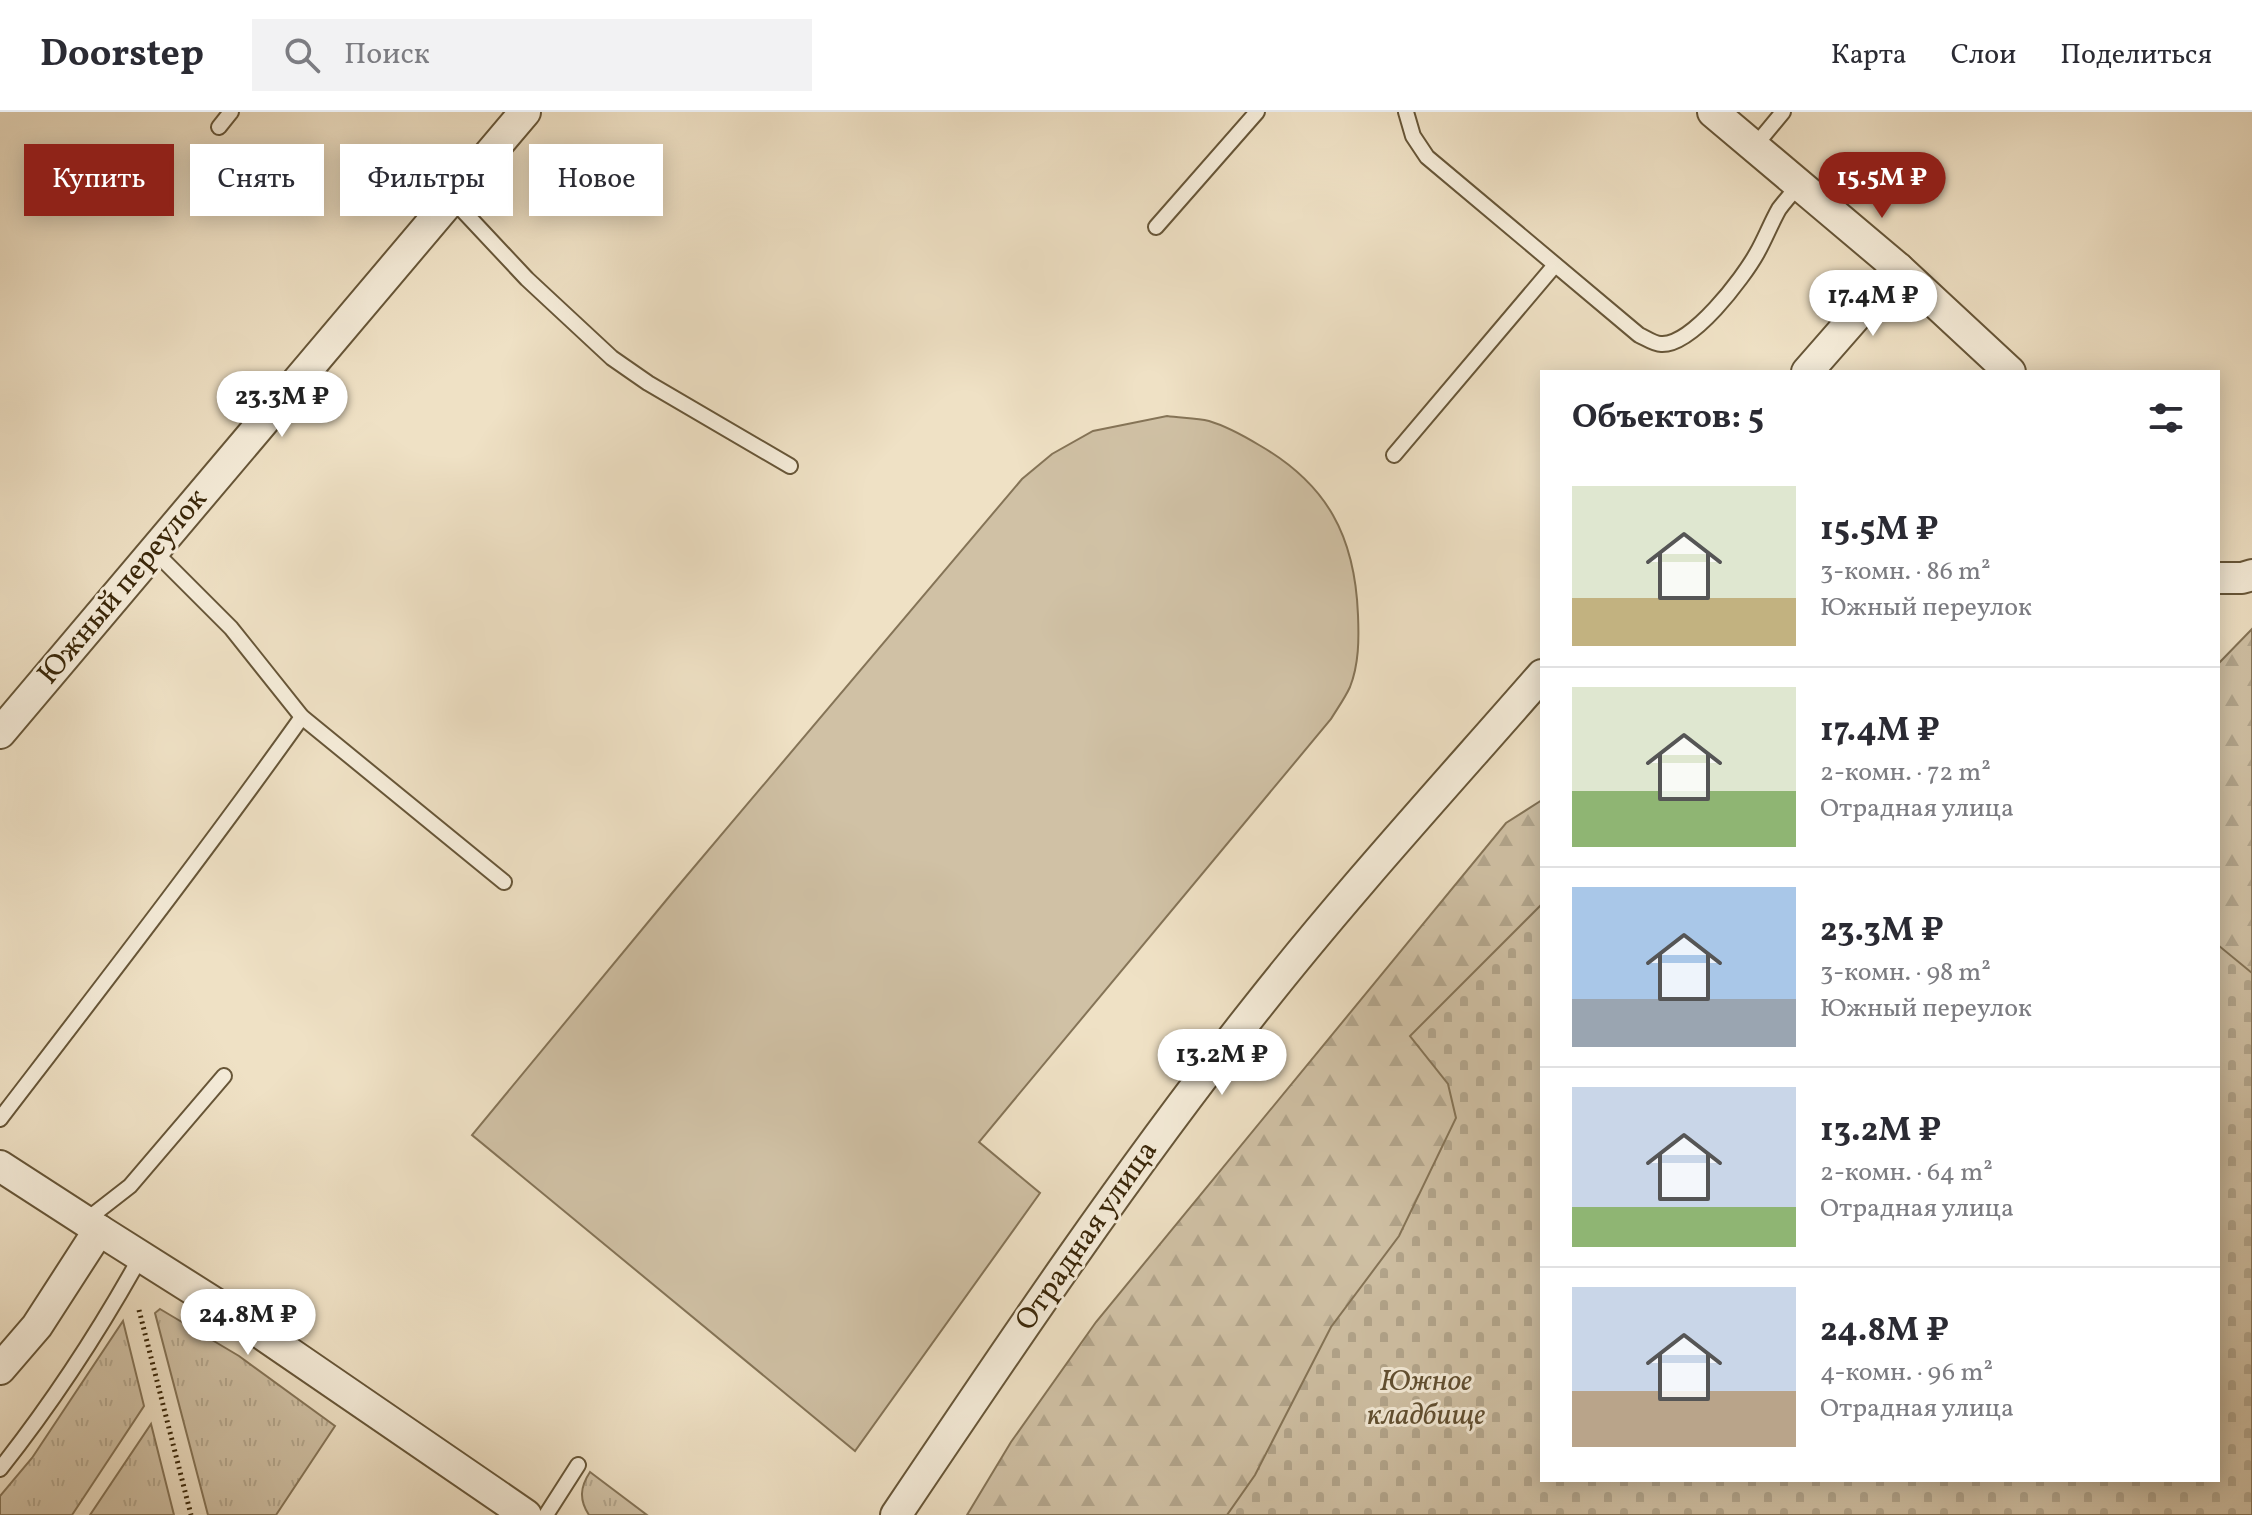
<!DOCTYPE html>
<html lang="ru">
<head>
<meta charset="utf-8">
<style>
	body { margin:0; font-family:Vollkorn,serif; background:#f2f2f3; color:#2b2b33; height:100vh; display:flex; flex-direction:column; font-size:30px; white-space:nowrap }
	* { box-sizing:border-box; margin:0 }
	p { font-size:26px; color:#7c7c81 }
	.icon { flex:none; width:44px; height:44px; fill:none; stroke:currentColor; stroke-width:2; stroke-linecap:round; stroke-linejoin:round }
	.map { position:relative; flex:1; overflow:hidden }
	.sheet { position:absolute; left:1540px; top:258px; width:680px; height:1112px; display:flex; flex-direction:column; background:#fff; border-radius:0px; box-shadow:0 4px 20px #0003 }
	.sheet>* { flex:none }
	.top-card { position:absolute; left:24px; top:32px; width:760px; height:72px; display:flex; gap:16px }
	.price { position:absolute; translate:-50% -68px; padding:0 18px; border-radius:28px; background:#fff; color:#222; font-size:26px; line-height:52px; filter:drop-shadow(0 2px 4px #0008) }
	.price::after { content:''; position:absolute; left:50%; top:48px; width:24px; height:18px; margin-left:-12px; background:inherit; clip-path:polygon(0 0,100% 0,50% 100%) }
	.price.current { background:#8f2418; color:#fff }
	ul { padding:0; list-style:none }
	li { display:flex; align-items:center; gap:24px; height:200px; padding:0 32px }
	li+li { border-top:2px solid #e1e1e2 }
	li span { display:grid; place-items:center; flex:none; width:224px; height:160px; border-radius:0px; color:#555 }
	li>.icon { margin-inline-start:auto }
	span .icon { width:96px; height:96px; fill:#fffc; stroke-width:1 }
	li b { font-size:34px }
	h2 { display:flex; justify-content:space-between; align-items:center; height:96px; padding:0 32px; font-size:34px }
	.tag { padding:0 28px; border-radius:0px; background:#fff; box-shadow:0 4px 20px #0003; font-size:28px; line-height:72px }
	.tag.current { background:#8f2418; color:#fff }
	header { display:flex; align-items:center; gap:48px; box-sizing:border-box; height:112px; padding:0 40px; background:#fff; border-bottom:2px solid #e1e1e2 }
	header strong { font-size:38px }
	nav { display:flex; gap:44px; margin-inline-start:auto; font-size:28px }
	.search { width:560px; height:72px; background:#f2f2f3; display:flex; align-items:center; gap:20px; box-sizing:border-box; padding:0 28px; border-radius:0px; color:#7c7c81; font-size:30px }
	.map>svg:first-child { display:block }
	.grass { fill:url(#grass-tufts); stroke:#857457; stroke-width:2 }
	.forest { fill:url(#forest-firs); stroke:#857457; stroke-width:2 }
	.cemetery { fill:url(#cemetery-stones); stroke:#857457; stroke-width:2 }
	.garden { fill:#d0c1a5; stroke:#857457; stroke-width:2 }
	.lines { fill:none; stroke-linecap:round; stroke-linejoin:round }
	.lane-casing { stroke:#675638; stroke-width:18 }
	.street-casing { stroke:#675638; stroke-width:34 }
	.path { stroke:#3a2709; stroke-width:5; stroke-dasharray:2 4; stroke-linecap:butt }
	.lane { stroke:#f5ecd9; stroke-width:14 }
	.street { stroke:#f5ecd9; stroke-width:30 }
	.labels { text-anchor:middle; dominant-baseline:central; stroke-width:6; stroke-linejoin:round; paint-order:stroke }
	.street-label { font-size:30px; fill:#3a2709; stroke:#f5ecd9 }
	.park-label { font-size:30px; font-style:italic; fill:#604e30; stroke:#f5ecd9 }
</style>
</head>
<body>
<header>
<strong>Doorstep</strong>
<div class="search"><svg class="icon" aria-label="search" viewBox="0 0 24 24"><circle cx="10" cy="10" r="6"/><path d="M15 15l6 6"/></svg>Поиск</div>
<nav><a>Карта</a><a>Слои</a><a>Поделиться</a></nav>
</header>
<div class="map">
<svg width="2252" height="1403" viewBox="0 0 2252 1403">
	<defs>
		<pattern id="grass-tufts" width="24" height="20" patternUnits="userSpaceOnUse" patternTransform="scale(2)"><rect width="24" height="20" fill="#d0c1a5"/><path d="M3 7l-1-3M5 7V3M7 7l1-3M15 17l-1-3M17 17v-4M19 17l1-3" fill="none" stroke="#b3a68d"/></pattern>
		<pattern id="forest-firs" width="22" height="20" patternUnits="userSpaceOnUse" patternTransform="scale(2)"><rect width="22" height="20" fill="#d0c1a5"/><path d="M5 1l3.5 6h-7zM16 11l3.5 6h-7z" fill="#b3a68d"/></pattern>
		<pattern id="cemetery-stones" width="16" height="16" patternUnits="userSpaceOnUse" patternTransform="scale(2)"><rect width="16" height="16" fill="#d0c1a5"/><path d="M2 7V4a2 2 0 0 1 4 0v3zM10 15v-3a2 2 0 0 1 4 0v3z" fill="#b3a68d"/></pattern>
	</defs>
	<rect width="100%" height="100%" fill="#efe1c5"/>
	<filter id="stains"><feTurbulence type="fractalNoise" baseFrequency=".0025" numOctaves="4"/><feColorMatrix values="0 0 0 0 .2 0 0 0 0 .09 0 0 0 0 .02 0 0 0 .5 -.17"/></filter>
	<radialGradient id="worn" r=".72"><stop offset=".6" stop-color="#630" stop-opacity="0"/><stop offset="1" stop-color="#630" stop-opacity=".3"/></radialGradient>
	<g class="grass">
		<path d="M160,1197L239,1244L335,1314L276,1403H208L155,1201Z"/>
		<path d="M123,1209L144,1294L72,1403H0V1384L32,1346Z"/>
		<path d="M151,1312L174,1403H90Z"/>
		<path d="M590,1360L647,1403H589C579,1388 580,1375 590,1360Z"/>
	</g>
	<path class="forest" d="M2252,517V1403H967L1011,1330L1096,1210L1506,711L1542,688V1368H2218V552Z"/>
	<path class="cemetery" d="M1542,792V1368H2218V833L2252,861V1403H1227L1255,1363L1331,1215L1399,1124L1456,1006L1448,972L1410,924Z"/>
	<path class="garden" d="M1167,304C1180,306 1196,306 1209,309C1226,314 1244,324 1259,333C1327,372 1355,424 1358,503C1359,527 1359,552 1350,575C1345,586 1337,597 1331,607L979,1030L1040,1081L855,1339L472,1023L673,780L1022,367L1052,342L1093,319Z"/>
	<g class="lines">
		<g class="lane-casing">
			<g id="lane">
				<path d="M1406,0L1413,24L1427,45L1639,223C1646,226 1654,232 1661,232C1692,234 1743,166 1757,141C1765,127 1771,111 1779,97C1785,89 1792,81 1799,73"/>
				<path d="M219,15L231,0"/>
				<path d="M1754,35L1783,0"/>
				<path d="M452,87L527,167L612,246L648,271L790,354"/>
				<path d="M1156,115L1257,0"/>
				<path d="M1394,343L1555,153"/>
				<path d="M154,439L231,516L302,605L504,770"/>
				<path d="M0,1007C102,874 205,741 302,605"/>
				<path d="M85,1109L130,1074L224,964"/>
				<path d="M0,1357C53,1290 100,1218 141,1144"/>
				<path d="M546,1403L578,1353"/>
			</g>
		</g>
		<g class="street-casing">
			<g id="street">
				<path d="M1713,0L1898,156L2010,260"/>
				<path d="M1807,260L1898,156"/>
				<path d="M2218,466H2242L2252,463"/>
				<path d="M0,621L525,0"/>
				<path d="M0,1054L99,1118"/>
				<path d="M0,1257L37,1214L99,1118L243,1209L526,1403"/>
				<path d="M896,1403C1011,1232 1126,1061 1254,899C1345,783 1445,674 1542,563"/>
			</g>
		</g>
		<path class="path" d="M139,1198L191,1403"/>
		<use href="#lane" class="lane"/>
		<use href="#street" class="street"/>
	</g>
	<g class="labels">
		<g class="street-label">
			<text transform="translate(123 475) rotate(-50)">Южный переулок</text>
			<text transform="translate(1087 1124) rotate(-55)">Отрадная улица</text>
		</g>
		<g class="park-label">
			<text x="1426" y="1270">Южное<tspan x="1426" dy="34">кладбище</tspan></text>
		</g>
	</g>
	<rect width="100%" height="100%" filter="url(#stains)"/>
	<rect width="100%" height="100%" fill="url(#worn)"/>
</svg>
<b class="price current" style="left:1882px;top:108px">15.5M ₽</b>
<b class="price" style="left:1873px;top:226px">17.4M ₽</b>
<b class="price" style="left:282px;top:327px">23.3M ₽</b>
<b class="price" style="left:1222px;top:985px">13.2M ₽</b>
<b class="price" style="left:248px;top:1245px">24.8M ₽</b>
<div class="top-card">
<a class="tag current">Купить</a>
<a class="tag">Снять</a>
<a class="tag">Фильтры</a>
<a class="tag">Новое</a>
</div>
<section class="sheet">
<h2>Объектов: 5<svg class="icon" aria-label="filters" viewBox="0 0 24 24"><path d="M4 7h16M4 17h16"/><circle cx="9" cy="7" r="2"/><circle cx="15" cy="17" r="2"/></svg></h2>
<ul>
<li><span style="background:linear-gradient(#dfe7d0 70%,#c2b280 0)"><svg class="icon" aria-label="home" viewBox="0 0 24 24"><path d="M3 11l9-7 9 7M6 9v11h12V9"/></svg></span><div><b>15.5M ₽</b><p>3-комн. · 86 m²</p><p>Южный переулок</p></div></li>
<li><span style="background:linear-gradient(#dfe7d0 65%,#8fb573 0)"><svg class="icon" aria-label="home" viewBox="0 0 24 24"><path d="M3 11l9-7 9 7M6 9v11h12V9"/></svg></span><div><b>17.4M ₽</b><p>2-комн. · 72 m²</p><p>Отрадная улица</p></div></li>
<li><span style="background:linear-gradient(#a9c7e8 70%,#9aa5b1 0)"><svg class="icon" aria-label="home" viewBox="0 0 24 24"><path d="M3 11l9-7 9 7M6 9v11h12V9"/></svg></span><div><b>23.3M ₽</b><p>3-комн. · 98 m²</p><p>Южный переулок</p></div></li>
<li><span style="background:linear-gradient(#c9d6e8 75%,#8fb573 0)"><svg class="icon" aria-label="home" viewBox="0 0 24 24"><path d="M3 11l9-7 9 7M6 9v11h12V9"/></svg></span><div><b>13.2M ₽</b><p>2-комн. · 64 m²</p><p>Отрадная улица</p></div></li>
<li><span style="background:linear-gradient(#c9d6e8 65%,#b9a48a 0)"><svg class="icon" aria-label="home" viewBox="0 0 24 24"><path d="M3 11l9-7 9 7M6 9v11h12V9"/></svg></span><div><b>24.8M ₽</b><p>4-комн. · 96 m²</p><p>Отрадная улица</p></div></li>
</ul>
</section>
</div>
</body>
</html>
